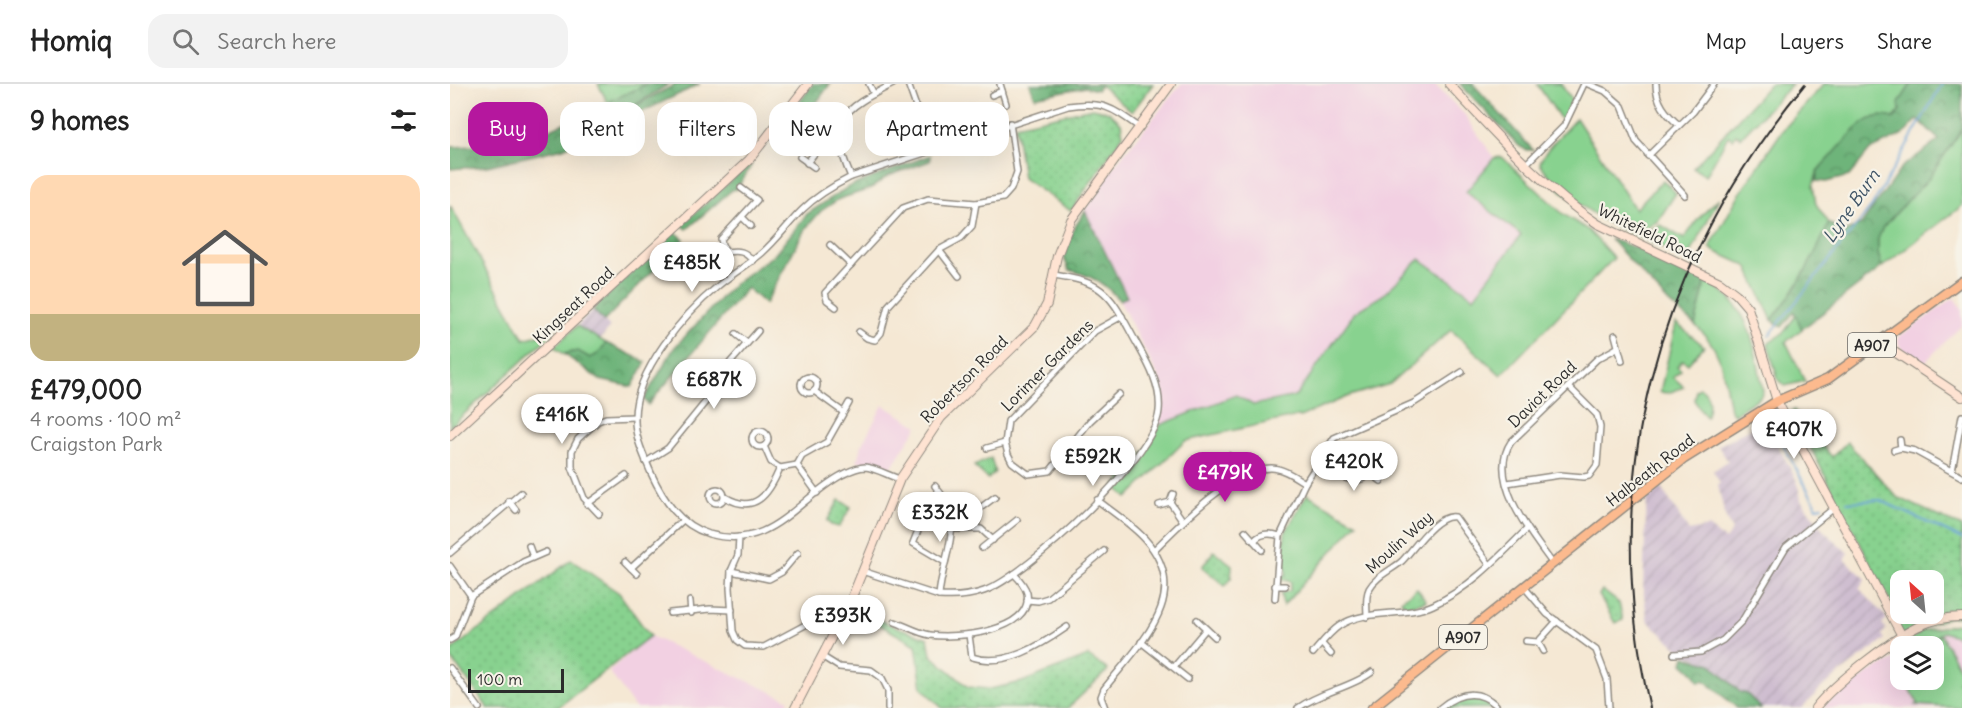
<!DOCTYPE html>
<html lang="en">
<head>
<meta charset="utf-8">
<style>
	body { margin:0; font-family:Delius,sans-serif; background:#f2f2f2; color:#222; height:100vh; display:flex; flex-direction:column; font-size:22px; white-space:nowrap }
	* { box-sizing:border-box; margin:0 }
	p { font-size:20px; color:#767676 }
	.icon { flex:none; width:33px; height:33px; fill:none; stroke:currentColor; stroke-width:2; stroke-linecap:round; stroke-linejoin:round }
	.map { position:relative; flex:1; overflow:hidden }
	.sheet { display:flex; flex-direction:column; background:#fff; width:450px }
	.sheet>* { flex:none }
	.hud { position:absolute; left:18px; top:18px; width:570px; height:54px; display:flex; gap:12px }
	.needle { width:39px; rotate:333deg }
	.fabs { position:absolute; left:1440px; top:486px; display:grid; gap:12px }
	.fabs a { display:grid; place-items:center; width:54px; height:54px; border-radius:12px; background:#fff; box-shadow:0 6px 24px #0002; font-size:30px }
	.scale { position:absolute; left:18px; bottom:15px; width:96px; box-sizing:border-box; padding-left:6px; border:3px solid #2b2b2b; border-top:0; font-size:16px; line-height:21px; white-space:nowrap; color:#2b2b2b; -webkit-text-stroke:4px #f7f3e8; paint-order:stroke }
	.price { position:absolute; translate:-50% -51px; padding:0 14px; border-radius:21px; background:#fff; color:#222; font-size:20px; line-height:39px; filter:drop-shadow(0 2px 3px #0008) }
	.price::after { content:''; position:absolute; left:50%; top:36px; width:18px; height:14px; margin-left:-9px; background:inherit; clip-path:polygon(0 0,100% 0,50% 100%) }
	.price.current { background:#b5179e; color:#fff }
	ul { padding:0; list-style:none }
	li { display:grid; align-content:center; gap:12px; height:318px; padding:0 30px }
	li+li { border-top:2px solid #e0e0e0 }
	li span { display:grid; place-items:center; height:186px; border-radius:18px; color:#555 }
	li>.icon { margin-inline-start:auto }
	span .icon { width:108px; height:108px; fill:#fffc; stroke-width:1 }
	li b { font-size:26px }
	h2 { display:flex; justify-content:space-between; align-items:center; height:72px; padding:0 30px; font-size:26px }
	.tag { padding:0 21px; border-radius:18px; background:#fff; box-shadow:0 6px 24px #0002; font-size:21px; line-height:54px }
	.tag.current { background:#b5179e; color:#fff }
	header { display:flex; align-items:center; gap:36px; box-sizing:border-box; height:84px; padding:0 30px; background:#fff; border-bottom:2px solid #e0e0e0 }
	header strong { font-size:28px }
	nav { display:flex; gap:33px; margin-inline-start:auto; font-size:21px }
	.search { width:420px; height:54px; background:#f2f2f2; display:flex; align-items:center; gap:15px; box-sizing:border-box; padding:0 21px; border-radius:18px; color:#767676; font-size:22px }
	main { display:flex; flex:1; min-height:0 }
	.map>svg:first-child { display:block }
	.built { fill:#f2d0e2 }
	.industrial { fill:url(#industrial-furrows) }
	.grass { fill:#88d28f; stroke:#5a7e5d; stroke-width:1.5 }
	.forest { fill:url(#forest-crowns); stroke:#4c7052; stroke-width:1.5 }
	.park { fill:url(#park-dots); stroke:#5a7e5d; stroke-width:1.5; fill-rule:evenodd }
	.lines { fill:none; stroke-linecap:round; stroke-linejoin:round }
	.stream { stroke:#65a1d5; stroke-width:2 }
	.street-casing { stroke:#908a80; stroke-width:8 }
	.secondary-casing { stroke:#908a80; stroke-width:10 }
	.primary-casing { stroke:#908a80; stroke-width:11 }
	.street { stroke:#fff; stroke-width:5 }
	.secondary { stroke:#fee3d2; stroke-width:8 }
	.primary { stroke:#fcba8e; stroke-width:8 }
	.rail { stroke:#2b2b2b; stroke-width:2 }
	.labels { text-anchor:middle; dominant-baseline:central; stroke-width:4.5; stroke-linejoin:round; paint-order:stroke }
	.shield { fill:#f7f3e8; stroke:#686764; stroke-width:1.5 }
	.shield-label { font-size:15px; font-weight:bold; fill:#2b2b2b }
	.street-label { font-size:16px; fill:#2b2b2b; stroke:#f7f3e8 }
	.water-label { font-size:18px; font-style:italic; fill:#3f5466; stroke:#f7f3e8 }
</style>
</head>
<body>
<header>
<strong>Homiq</strong>
<div class="search"><svg class="icon" aria-label="search" viewBox="0 0 24 24"><circle cx="10" cy="10" r="6"/><path d="M15 15l6 6"/></svg>Search here</div>
<nav><a>Map</a><a>Layers</a><a>Share</a></nav>
</header>
<main>
<section class="sheet">
<h2>9 homes<svg class="icon" aria-label="filters" viewBox="0 0 24 24"><path d="M4 7h16M4 17h16"/><circle cx="9" cy="7" r="2"/><circle cx="15" cy="17" r="2"/></svg></h2>
<ul>
<li><span style="background:linear-gradient(#ffd9b3 75%,#c2b280 0)"><svg class="icon" aria-label="home" viewBox="0 0 24 24"><path d="M3 11l9-7 9 7M6 9v11h12V9"/></svg></span><div><b>£479,000</b><p>4 rooms · 100 m²</p><p>Craigston Park</p></div></li>
</ul>
</section>
<div class="map">
<svg width="1512" height="624" viewBox="0 0 1512 624">
	<defs>
		<pattern id="industrial-furrows" width="10" height="10" patternUnits="userSpaceOnUse" patternTransform="scale(1.5)"><rect width="10" height="10" fill="#cfbed0"/><path d="M-1 1l2-2M0 10L10 0M9 11l2-2" fill="none" stroke="#b2a3b3"/></pattern>
		<pattern id="forest-crowns" width="20" height="18" patternUnits="userSpaceOnUse" patternTransform="scale(1.5)"><rect width="20" height="18" fill="#6eb47a"/><path d="M2 6a3 3 0 1 1 6 0M12 15a3 3 0 1 1 6 0" fill="none" stroke="#5b9364"/></pattern>
		<pattern id="park-dots" width="8" height="8" patternUnits="userSpaceOnUse" patternTransform="scale(1.5)"><rect width="8" height="8" fill="#88d28f"/><path d="M2 2h.1M6 6h.1" fill="none" stroke="#76b47c" stroke-width="1.8" stroke-linecap="round"/></pattern>
	</defs>
	<rect width="100%" height="100%" fill="#f7f3e8"/>
	<filter id="ink" filterUnits="userSpaceOnUse"><feTurbulence type="fractalNoise" baseFrequency=".0167" numOctaves="2"/><feDisplacementMap in="SourceGraphic" scale="12" xChannelSelector="R" yChannelSelector="G"/><feConvolveMatrix kernelMatrix="1 2 1 2 8 2 1 2 1" color-interpolation-filters="sRGB"/></filter>
	<filter id="wash" filterUnits="userSpaceOnUse"><feTurbulence type="fractalNoise" baseFrequency=".008" numOctaves="4" result="noise"/><feDisplacementMap in="SourceGraphic" scale="24" xChannelSelector="R" yChannelSelector="G"/><feGaussianBlur stdDeviation="1.35" result="paint"/><feColorMatrix in="noise" values="0 0 0 0 0 0 0 0 0 0 0 0 0 0 0 0 0 1.4 0 .05"/><feComposite in="paint" operator="in"/></filter>
	<g filter="url(#wash)">
		<rect width="100%" height="100%" fill="#f5e8d4"/>
		<g class="built">
			<path d="M731,0H984L1015,31L1044,74L1016,108L1071,151L1024,214L970,175L933,211L905,228L846,312L803,321L786,311L710,341L709,294L669,216L677,212L635,127L661,86Z"/>
			<path d="M1504,214L1512,225V241L1474,279L1451,264L1448,258L1450,252Z"/>
			<path d="M433,321L468,342L440,385L407,377L411,362Z"/>
			<path d="M1493,548L1512,554V624H1375L1376,620L1416,591L1450,572V596H1484V562H1467Z"/>
			<path d="M200,552L339,616L335,624H185L159,587Z"/>
		</g>
		<g class="industrial">
			<path d="M143,226L160,243L150,256L127,242Z"/>
			<path d="M1310,339L1321,360L1326,358L1347,397L1351,416L1374,447L1398,469L1395,476L1416,495L1409,504L1437,534L1432,540L1436,545L1432,551L1435,555L1371,604L1352,624H1311L1297,610L1290,608L1261,580L1233,569L1199,538L1197,533L1193,504L1197,407L1208,398L1239,447L1258,443L1275,456L1282,447L1275,432L1268,401L1270,399L1263,387L1278,377L1268,362Z"/>
		</g>
		<g class="grass">
			<path d="M148,0H197L158,19Z"/>
			<path d="M1087,0H1111L1122,17L1112,37Z"/>
			<path d="M1320,0H1342L1291,53L1286,50L1283,55L1278,52L1256,92L1243,84Z"/>
			<path d="M1374,0H1461L1450,19V27L1444,34L1429,32L1398,54L1384,72L1368,86L1363,102L1366,120L1379,139C1364,175 1346,206 1322,236L1297,182L1264,167L1260,163L1289,111L1332,47Z"/>
			<path d="M1126,34L1185,125L1213,96L1226,109L1208,137L1196,144L1166,135L1153,136L1113,109L1090,80C1092,67 1116,47 1126,34Z"/>
			<path d="M1512,45V122L1432,183L1428,170V154L1433,143L1479,94Z"/>
			<path d="M1052,73L1113,130L1138,146L1164,174L1051,291L1001,246L940,300L899,312L850,333L848,332L735,357L677,414L665,402L700,361L710,341L786,311L803,321L846,312L905,228L933,211L970,175L1024,213L1071,151L1016,108L1044,74Z"/>
			<path d="M1269,114L1238,175L1158,139L1167,138L1195,148L1211,141L1234,155L1248,135Z"/>
			<path d="M0,121L74,255L106,246L0,343Z"/>
			<path d="M1256,196C1301,222 1304,260 1313,307L1310,313L1284,330L1280,326C1273,290 1274,267 1245,241Z"/>
			<path d="M1346,231L1352,245L1336,258L1355,297L1335,302L1328,296L1318,260L1334,248Z"/>
			<path d="M1226,239L1254,262L1238,280L1233,276L1227,282L1231,286L1223,293L1234,303L1218,309L1210,308Z"/>
			<path d="M127,242L156,259L148,270L140,274L128,267L114,270L104,263Z"/>
			<path d="M1250,304C1261,309 1260,324 1256,333L1244,316L1246,306Z"/>
			<path d="M857,410L907,439L833,522L831,509L840,507L841,498L831,495V491H836V483L832,482L835,449Z"/>
			<path d="M1512,539V554L1493,548L1467,562H1451L1472,547Z"/>
			<path d="M1491,551L1512,589V595L1508,598L1512,599V624L1466,621L1468,619L1455,596H1484V562H1470Z"/>
			<path d="M1017,612L1031,614L1042,624H996Z"/>
		</g>
		<g class="forest">
			<path d="M197,0H219L185,21L169,26L164,24L160,17Z"/>
			<path d="M226,0H250L171,38L168,31Z"/>
			<path d="M363,0H380L333,65L321,56Z"/>
			<path d="M580,0H649L651,1L647,6L635,3L585,13Z"/>
			<path d="M1010,0H1023L1083,66H1076L1069,62Z"/>
			<path d="M1461,0H1512V45L1479,94L1433,143L1428,155V170L1432,183L1352,245L1344,228L1332,243L1322,236C1346,206 1364,175 1379,139L1394,148L1411,141L1452,83L1489,56L1468,35L1454,50L1420,66L1399,92L1376,98L1366,97L1368,86C1385,72 1405,38 1426,33C1432,31 1439,33 1445,34L1450,26L1449,19Z"/>
			<path d="M154,20L164,41L113,64L37,82L0,85V63L55,61L82,54Z"/>
			<path d="M480,71V77L438,92L420,105L389,115L371,127L355,145L315,220L297,204L198,321L194,315L224,264L284,200L325,170L357,130L398,103Z"/>
			<path d="M299,80L301,82L286,106L283,105L237,145L232,141Z"/>
			<path d="M635,127L677,213L669,216C655,199 640,191 619,186L614,174L623,146Z"/>
			<path d="M224,147L234,155L154,237L143,226Z"/>
			<path d="M1160,155L1192,166L1256,196L1245,241L1219,219Z"/>
			<path d="M156,259L196,278L182,303L150,296L114,270L128,267L140,274L148,270Z"/>
			<path d="M1235,572L1261,580L1290,608L1297,610L1311,624H1287L1254,596L1249,598L1244,589L1233,579Z"/>
		</g>
		<g class="park">
			<path d="M649,0H703L682,28Z"/>
			<path d="M643,24L659,28L671,39L673,51L621,127L573,94L565,41Z"/>
			<path d="M1344,326L1382,373L1397,358L1447,413L1512,443V533H1499L1452,552L1440,517L1342,328ZM1450,496H1484V530H1450Z"/>
			<path d="M541,374L545,388L538,395L524,382Z"/>
			<path d="M389,416L401,423L389,443L381,441L377,437Z"/>
			<path d="M764,467L782,481L781,495L775,502L752,483Z"/>
			<path d="M121,476L169,509L200,552L107,624H38L0,573V567Z"/>
			<path d="M967,504L976,517L955,523L951,516Z"/>
			<path d="M1152,506L1169,519L1173,536L1165,539L1149,511Z"/>
			<path d="M402,522L438,540L478,554L481,571L518,603L540,605L572,598L638,572L658,586L618,624H492L472,604L466,561L401,525Z"/>
		</g>
		<g class="lines">
			<g class="stream">
				<path d="M1319,252L1422,122L1492,0"/>
				<path d="M1319,335L1367,423L1373,422"/>
				<path d="M1397,418L1430,416L1512,455"/>
			</g>
		</g>
	</g>
	<g filter="url(#ink)">
		<g class="lines">
			<g class="street-casing">
				<g id="street">
					<path d="M419,0L424,10"/>
					<path d="M458,0L473,42"/>
					<path d="M550,0L556,20"/>
					<path d="M1138,0L1155,7L1172,22L1186,57L1235,111"/>
					<path d="M1206,0C1206,18 1216,30 1229,41"/>
					<path d="M542,11L552,7"/>
					<path d="M468,49L473,42L482,43"/>
					<path d="M1198,72L1243,28L1264,0"/>
					<path d="M350,73L364,83"/>
					<path d="M357,79L370,62L387,56"/>
					<path d="M1076,80L1114,42L1134,0"/>
					<path d="M401,93C376,35 392,26 443,0"/>
					<path d="M291,104L307,116L271,155L272,161L277,168C289,166 295,167 303,177"/>
					<path d="M293,134L301,142"/>
					<path d="M380,161L401,181"/>
					<path d="M489,166L509,192"/>
					<path d="M386,223L377,216L375,209L453,124L478,115L526,119L553,114L561,105L567,88L560,39"/>
					<path d="M409,248L417,254L425,256L431,249L438,222L489,166L511,154L522,142L526,119"/>
					<path d="M286,250L297,259"/>
					<path d="M1165,251L1172,277"/>
					<circle cx="359" cy="301" r="8"/>
					<path d="M364,307L393,328"/>
					<path d="M669,310L640,337L600,387L578,390L562,378L558,370L555,359L558,337L645,247L672,232"/>
					<circle cx="310" cy="355" r="8"/>
					<path d="M314,362L321,378L330,384L347,381"/>
					<path d="M537,364L555,359"/>
					<path d="M1451,364L1465,367L1512,393"/>
					<path d="M1444,366L1451,364L1450,356"/>
					<path d="M760,376L771,380L779,372"/>
					<path d="M196,378L218,364L257,316L272,288L308,247"/>
					<path d="M771,380L782,399"/>
					<path d="M868,380C899,394 905,408 931,380"/>
					<path d="M1502,387L1512,332"/>
					<path d="M922,390L931,397"/>
					<path d="M450,395C439,392 426,384 415,383C406,383 398,388 390,392C344,418 321,467 259,450C229,441 213,415 201,389C194,372 184,352 185,333C185,287 234,230 268,202C282,190 298,181 312,169C327,156 338,140 352,126C366,112 383,102 401,93L618,22C653,17 661,23 689,43"/>
					<path d="M1057,399L1110,391L1134,393L1139,392L1147,381L1150,343L1147,331L1119,303"/>
					<path d="M485,402C518,440 492,470 489,512"/>
					<circle cx="267" cy="412" r="7"/>
					<path d="M367,409L347,381L352,372L377,358L399,319"/>
					<path d="M275,413C305,431 319,410 330,384"/>
					<path d="M494,415L477,424L463,459L495,478"/>
					<path d="M647,416C663,428 681,440 694,454C746,511 689,560 654,605L651,613L655,624"/>
					<path d="M59,417L66,426"/>
					<path d="M720,418L733,437"/>
					<path d="M137,420L176,392"/>
					<path d="M709,421L720,418L723,410"/>
					<path d="M149,430L134,414L122,383V367L128,355L148,337L156,334L185,333"/>
					<path d="M526,444L529,425L545,413"/>
					<path d="M502,445H531L543,456"/>
					<path d="M795,447L812,466"/>
					<path d="M289,453L288,471L281,487L280,504L283,547L287,556L295,562L314,563L357,540"/>
					<path d="M804,457C811,448 821,449 830,452"/>
					<path d="M79,462L83,473"/>
					<path d="M532,464L567,436"/>
					<path d="M704,466C729,441 784,384 821,384C833,384 845,393 855,399"/>
					<path d="M0,469L71,409"/>
					<path d="M175,478L187,490"/>
					<path d="M1103,480C1082,452 1036,395 1061,358L1147,275L1167,264"/>
					<path d="M0,482L21,512"/>
					<path d="M181,484L233,436"/>
					<path d="M281,487L319,495L332,488L348,469"/>
					<path d="M412,487L489,512C504,513 520,512 534,507C578,491 705,373 709,327C712,298 693,272 680,247C658,206 650,198 604,191"/>
					<path d="M825,502H835"/>
					<path d="M1075,504L1097,530L1146,566L1157,595L1159,624"/>
					<path d="M825,514L830,452L855,399L884,354L964,319L1012,288"/>
					<path d="M577,516L588,517L598,514L654,467"/>
					<path d="M240,517L241,529"/>
					<path d="M220,529L260,525L282,526"/>
					<path d="M917,533C917,523 915,513 919,505C926,492 942,486 952,477C963,466 987,429 1005,433L1039,480"/>
					<path d="M747,536L765,553"/>
					<path d="M445,538C456,542 468,549 480,551C505,555 584,548 577,509C575,502 569,495 564,490"/>
					<path d="M519,551L522,573C555,584 591,561 617,543"/>
					<path d="M0,556L5,553L21,512L73,478L96,468"/>
					<path d="M1076,557L1088,558"/>
					<path d="M691,558L738,595"/>
					<path d="M872,560L881,570"/>
					<path d="M1093,567L1088,558L1107,537"/>
					<path d="M863,569C871,560 879,549 889,542C916,524 954,534 983,521C1019,505 1049,473 1076,446"/>
					<path d="M1224,570L1251,568L1273,556L1292,537L1336,463L1384,424"/>
					<path d="M373,573L389,583L421,586L432,594L438,606V624"/>
					<path d="M724,583L756,545"/>
					<path d="M0,584L29,624"/>
					<path d="M848,624C872,607 901,604 922,588"/>
					<path d="M990,624C1008,609 1027,604 1046,621"/>
				</g>
			</g>
			<g class="secondary-casing">
				<g id="secondary">
					<path d="M999,0C1046,50 1091,102 1148,140L1270,198L1286,210L1298,224L1327,317L1452,552"/>
					<path d="M1428,257L1512,313"/>
					<path d="M0,352L299,76L358,0"/>
					<path d="M345,624L400,518L450,395L491,334L585,242L597,220L607,172L621,136L721,0"/>
					<path d="M1365,624C1384,600 1439,557 1467,543C1481,536 1496,533 1512,533"/>
				</g>
			</g>
			<g class="primary-casing">
				<path id="primary" d="M922,624L1234,375L1327,317L1378,295L1512,197"/>
			</g>
			<use href="#street" class="street"/>
			<use href="#secondary" class="secondary"/>
			<use href="#primary" class="primary"/>
			<path class="rail" d="M1200,624C1147,392 1205,182 1355,0"/>
		</g>
	</g>
	<g class="labels">
		<g class="shield">
			<rect x="1398" y="249" width="48" height="24" rx="4.5"/>
			<rect x="989" y="541" width="48" height="24" rx="4.5"/>
		</g>
		<g class="shield-label">
			<text x="1422" y="261">A907</text>
			<text x="1013" y="553">A907</text>
		</g>
		<g class="street-label">
			<text transform="translate(1200 149) rotate(26)">Whitefield Road</text>
			<text transform="translate(123 221) rotate(-43)">Kingseat Road</text>
			<text transform="translate(597 281) rotate(-45)">Lorimer Gardens</text>
			<text transform="translate(514 295) rotate(-45)">Robertson Road</text>
			<text transform="translate(1092 310) rotate(-44)">Daviot Road</text>
			<text transform="translate(1200 386) rotate(-38)">Halbeath Road</text>
			<text transform="translate(949 458) rotate(-42)">Moulin Way</text>
		</g>
		<g class="water-label">
			<text transform="translate(1401 122) rotate(-55)">Lyne Burn</text>
		</g>
	</g>
</svg>
<div class="fabs">
<a><svg class="needle" viewBox="-14 -14 28 28"><path d="M0-13l5 13h-10z" fill="#e53935"/><path d="M0 13l5-13h-10z" fill="#767676"/></svg></a>
<a><svg class="icon" aria-label="layers" viewBox="0 0 24 24"><path d="M12 4l9 5-9 5-9-5zM3 14l9 5 9-5"/></svg></a>
</div>
<div class="scale">100 m</div>
<b class="price" style="left:242px;top:209px">£485K</b>
<b class="price" style="left:264px;top:326px">£687K</b>
<b class="price" style="left:112px;top:361px">£416K</b>
<b class="price" style="left:1344px;top:376px">£407K</b>
<b class="price" style="left:643px;top:403px">£592K</b>
<b class="price" style="left:904px;top:408px">£420K</b>
<b class="price current" style="left:775px;top:419px">£479K</b>
<b class="price" style="left:490px;top:459px">£332K</b>
<b class="price" style="left:393px;top:562px">£393K</b>
<div class="hud">
<a class="tag current">Buy</a>
<a class="tag">Rent</a>
<a class="tag">Filters</a>
<a class="tag">New</a>
<a class="tag">Apartment</a>
</div>
</div>
</main>
</body>
</html>
